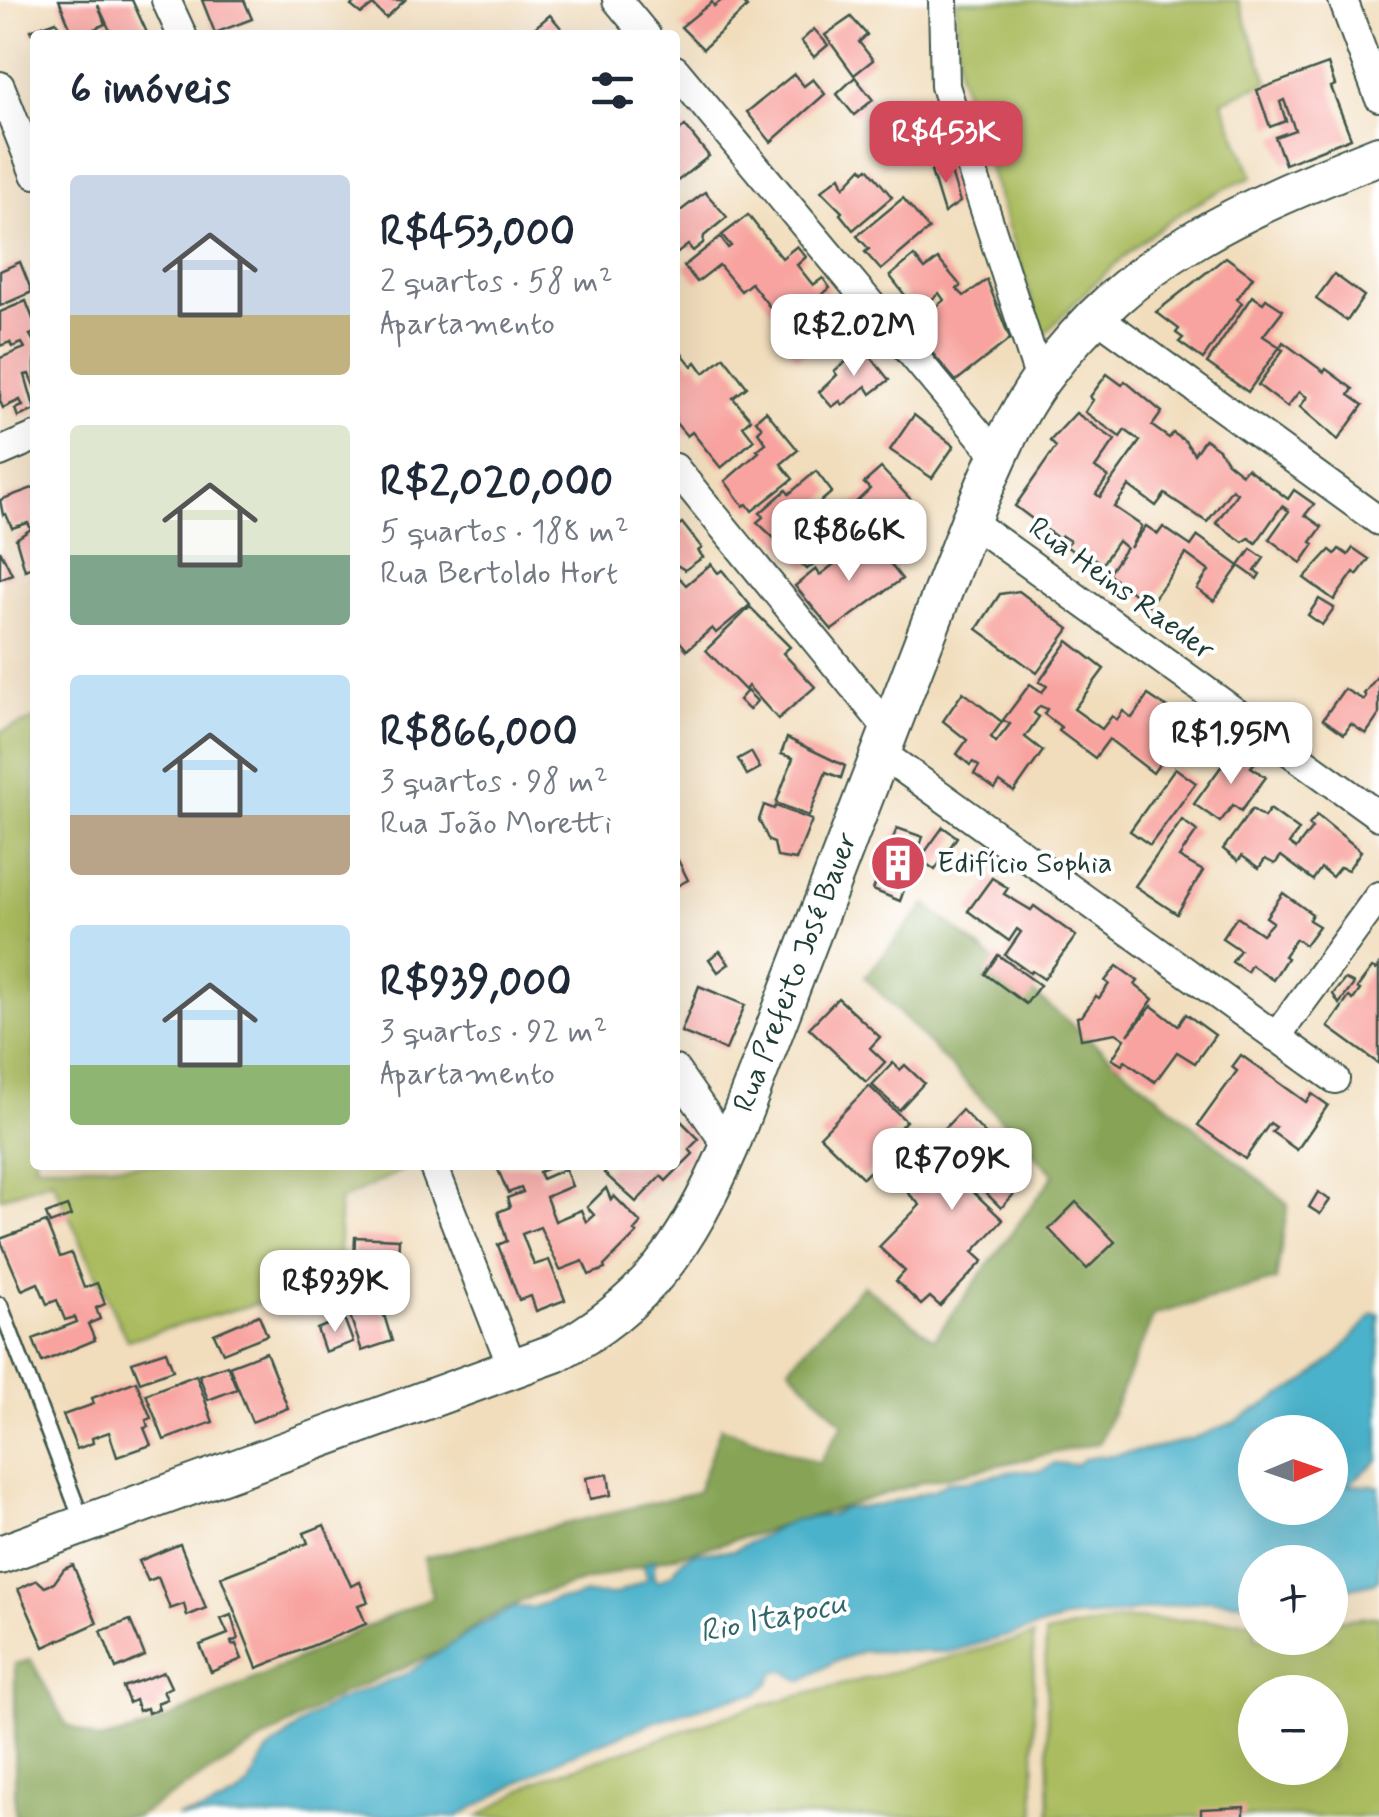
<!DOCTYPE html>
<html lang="pt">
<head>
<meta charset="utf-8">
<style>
	body { margin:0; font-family:Mynerve,sans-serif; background:#f6f6f7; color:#1f2937; height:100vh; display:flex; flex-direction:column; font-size:38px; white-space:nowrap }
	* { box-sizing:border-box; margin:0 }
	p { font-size:32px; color:#747a83 }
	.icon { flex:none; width:55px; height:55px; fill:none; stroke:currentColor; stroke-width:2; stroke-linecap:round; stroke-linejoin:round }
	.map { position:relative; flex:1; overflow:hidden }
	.drawer { position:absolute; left:30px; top:30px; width:650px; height:1140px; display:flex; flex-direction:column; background:#fff; border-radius:10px; box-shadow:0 10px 40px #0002 }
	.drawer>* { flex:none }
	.needle { width:65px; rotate:88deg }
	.tools { position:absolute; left:1238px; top:1415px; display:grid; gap:20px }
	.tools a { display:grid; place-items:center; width:110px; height:110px; border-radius:50%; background:#fff; box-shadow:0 10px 40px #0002; font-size:50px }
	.price { position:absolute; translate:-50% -85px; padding:0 22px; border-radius:20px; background:#fff; color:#222; font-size:32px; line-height:65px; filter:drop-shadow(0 2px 5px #0008) }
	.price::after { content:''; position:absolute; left:50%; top:60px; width:30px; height:22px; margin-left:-15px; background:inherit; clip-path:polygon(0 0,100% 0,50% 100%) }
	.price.current { background:#d1495b; color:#fff }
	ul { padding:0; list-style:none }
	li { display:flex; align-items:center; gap:30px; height:250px; padding:0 40px }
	li span { display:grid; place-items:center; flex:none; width:280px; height:200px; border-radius:10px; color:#555 }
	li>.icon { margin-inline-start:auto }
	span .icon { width:120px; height:120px; fill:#fffc; stroke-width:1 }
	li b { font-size:42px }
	h2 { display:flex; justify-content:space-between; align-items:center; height:120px; padding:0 40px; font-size:42px }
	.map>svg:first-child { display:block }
	.green { fill:#aabc5f; stroke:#647c4a; stroke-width:2.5; fill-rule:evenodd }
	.forest { fill:#87a456; stroke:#537045; stroke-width:2.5 }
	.water { fill:#4cb2cb; stroke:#367880; stroke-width:2.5; fill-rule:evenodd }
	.building { fill:#f8a39f }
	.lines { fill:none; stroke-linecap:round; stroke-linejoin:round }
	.lane-casing { stroke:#3e5548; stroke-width:19 }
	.street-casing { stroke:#3e5548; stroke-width:32 }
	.secondary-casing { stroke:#3e5548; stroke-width:42 }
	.lane { stroke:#fff; stroke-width:14 }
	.street { stroke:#fff; stroke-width:28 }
	.secondary { stroke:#fff; stroke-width:38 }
	.labels { text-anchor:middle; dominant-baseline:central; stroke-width:8; stroke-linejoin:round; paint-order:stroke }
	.street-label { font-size:30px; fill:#1f3d34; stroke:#fff }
	.poi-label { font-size:30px; fill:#1f3d34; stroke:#fff; text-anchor:start }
	.water-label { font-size:32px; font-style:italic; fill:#2f6669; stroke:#fff }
</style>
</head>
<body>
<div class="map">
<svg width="1379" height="1817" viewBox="0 0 1379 1817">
	<rect width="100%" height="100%" fill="#fff"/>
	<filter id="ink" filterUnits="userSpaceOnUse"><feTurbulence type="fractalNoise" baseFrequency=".01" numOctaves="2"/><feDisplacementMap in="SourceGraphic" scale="20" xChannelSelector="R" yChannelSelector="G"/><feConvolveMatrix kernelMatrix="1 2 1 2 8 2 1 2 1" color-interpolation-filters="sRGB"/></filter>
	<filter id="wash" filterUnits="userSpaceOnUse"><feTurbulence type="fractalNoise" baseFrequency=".0048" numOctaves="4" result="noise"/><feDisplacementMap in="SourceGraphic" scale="40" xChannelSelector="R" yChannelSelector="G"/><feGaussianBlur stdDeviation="2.25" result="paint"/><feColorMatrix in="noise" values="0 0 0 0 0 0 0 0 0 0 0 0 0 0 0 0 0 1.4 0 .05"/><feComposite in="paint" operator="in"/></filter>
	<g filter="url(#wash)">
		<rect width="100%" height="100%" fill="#f1ddbc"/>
		<g class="green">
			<path d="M1238,0L1268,82L1222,101L1253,177C1169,207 1104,271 1043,336L959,74L956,1Z"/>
			<path d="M35,719V1165H404L405,1169L339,1201V1280L127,1340L52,1180L0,1198V732Z"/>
			<path d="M1379,1616V1817H1050L1045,1634L1125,1619L1255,1621V1638H1330V1621ZM1255,1692H1330V1768H1255Z"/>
			<path d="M1033,1636L1035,1817H478L536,1781L743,1710Z"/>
		</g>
		<path class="forest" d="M926,904L1288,1204L1276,1280L1154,1315L1099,1443L926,1481L755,1534L535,1595L482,1621L444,1650L335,1697L136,1817H15V1664L31,1660L66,1724L99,1740L145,1729L432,1597L424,1558L697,1492L721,1427L819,1463L843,1424L789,1367L863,1285L934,1339L1054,1175L865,977Z"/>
		<path class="water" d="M1373,1314H1379V1460L1347,1485L1379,1486V1579L1373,1583L1330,1593V1562H1255V1603L1206,1600L1111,1615L1075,1617L949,1652L863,1651L834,1662L801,1681L785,1671L774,1672L769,1683L757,1694L735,1697L662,1719L567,1756L457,1817H176L204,1812L238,1796L249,1785L267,1752L307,1719L335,1702L406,1674L483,1624L516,1607L531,1608L556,1599H571L585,1594L614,1595L647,1579L644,1565L651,1559L655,1560L653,1577L657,1581L673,1573L681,1561L694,1553L734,1550L794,1520L830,1515L843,1509L881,1505L934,1490L947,1482L968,1481L1012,1471H1041L1055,1463L1076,1465L1083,1459L1147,1450L1192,1439L1235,1422L1309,1379L1338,1354ZM1255,1432H1330V1508H1255Z"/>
		<g id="blocks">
			<g class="building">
				<path d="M59,0H132L148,35H112L98,5L105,24L90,31L91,35H73Z"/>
				<path d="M202,0H244L252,19L215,33Z"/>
				<path d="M357,0H405L386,18L373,5L361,14L351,6Z"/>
				<path d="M722,0H741L747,7L703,49L681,27L712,2L714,6Z"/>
				<path d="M550,15L567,35H526Z"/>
				<path d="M851,17L867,35L859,42L873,60L854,75L825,35Z"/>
				<path d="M56,21L63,35H33L31,30Z"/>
				<path d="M814,29L828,45L814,57L801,41Z"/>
				<path d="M1328,64L1335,85L1331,87L1351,138L1285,164L1275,137L1295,130L1284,100L1280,102L1286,121L1270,127L1257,90Z"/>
				<path d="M794,74L804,86L813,79L825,94L771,142L747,112Z"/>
				<path d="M855,77L873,100L854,115L837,94Z"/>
				<path d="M685,126L709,156L675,183V134Z"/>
				<path d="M947,159L960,202L944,213L931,171Z"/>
				<path d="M862,168L864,171L868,168L892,197L853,230L840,214L842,212L821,191L840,176L844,187Z"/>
				<path d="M705,192L727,217L704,236L703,243L693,251L688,245L675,255V215Z"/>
				<path d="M903,198L929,229L881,270L865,252L869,249L857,236Z"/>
				<path d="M748,215L782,258L797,246L806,257L797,265L813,285L823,278L830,288L796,316L792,311L780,320L751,283L741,291L719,265L697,282L684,266L720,237L728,248L731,246L722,235Z"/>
				<path d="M914,256L925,269L938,259L961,286L957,289L964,296L987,280L1010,339L956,381L910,327L944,300L939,293L918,312L890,276Z"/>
				<path d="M1226,257L1253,277L1237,299L1242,303L1203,359L1179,342L1183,338L1176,333L1179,329L1156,312Z"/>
				<path d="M20,262L32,292L0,306V271Z"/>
				<path d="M1334,274L1364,296L1347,321L1316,299Z"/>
				<path d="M824,296L844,322L797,358L778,334Z"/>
				<path d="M1252,296L1263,303L1266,299L1283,310L1263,336L1280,347L1283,342L1324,372L1326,369L1353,389L1349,395L1363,405L1338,440L1300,407L1307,397L1299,392L1287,407L1258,385L1283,350L1279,348L1248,392L1207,363Z"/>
				<path d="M26,301L35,324V333L30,335L35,344V388L29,374L25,375L35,410L18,417L15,409L23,406L20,400L3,408L0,401V358L25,348L22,343L12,347L10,342L0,346V312Z"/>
				<path d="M675,345L692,366L696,362L704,373L724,357L747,387L733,398L751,419L743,426L754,440L721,468L692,432L687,436L675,422Z"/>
				<path d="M864,348L889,380L871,394L866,386L843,405L840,401L832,407L819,392L837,375L834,371Z"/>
				<path d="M1107,374L1122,385L1125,381L1162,412L1152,426L1169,438L1173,433L1185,441L1194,454L1205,439L1219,449L1227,462L1242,474L1247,468L1288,499L1294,490L1314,504L1305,515L1322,527L1311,542L1314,544L1301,563L1269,539L1289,511L1282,506L1256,543L1249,538L1243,542L1216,523L1237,493L1232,489L1207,522L1165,494L1156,506L1129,486L1114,507L1142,526L1130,548L1146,526L1158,534L1163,527L1191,546L1198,536L1239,566L1251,549L1264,558L1255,571L1260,574L1257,579L1239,566L1214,601L1197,589L1209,571L1186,554L1149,605L1108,574L1126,548L1118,541L1102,564L1091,556L1087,562L1066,546L1070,541L1062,536L1059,539L1015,506L1056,447L1050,441L1076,413L1115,440L1095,468L1108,477L1096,494L1100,497L1140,441L1125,430L1120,437L1085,412L1093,400L1090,397Z"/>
				<path d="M766,411L798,450L781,464L793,479L752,511L747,504L743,506L725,481L759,452L757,450L766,443L758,432L762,428L756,420Z"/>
				<path d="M914,415L954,446L932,478L890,450Z"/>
				<path d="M881,468L915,504L879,537L851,507L870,489L864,483Z"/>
				<path d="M816,471L832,492L810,511L837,545L807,569L757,522L763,517L760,513L786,490L789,494Z"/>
				<path d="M35,487V566L25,570L16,539L31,529L28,523L12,528L6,514L3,515L0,500Z"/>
				<path d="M682,523L702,548L698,551L703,557L685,570L675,564V528Z"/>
				<path d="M869,537L902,579L832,630L795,586L816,569L820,575Z"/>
				<path d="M1353,548L1369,559L1357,575L1354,572L1334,600L1304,578L1330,550L1335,554L1339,549L1348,555Z"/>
				<path d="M0,550L12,574L0,579Z"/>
				<path d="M711,564L718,573L722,570L750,605L716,633L712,628L687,650L675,636V573L686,585Z"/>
				<path d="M1019,591L1069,629L1037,673L977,629L1000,594Z"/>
				<path d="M1319,599L1334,608L1322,625L1308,615Z"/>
				<path d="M750,607L790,647L783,653L815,687L778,719L748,686L745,690L706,650Z"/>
				<path d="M1068,641L1104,669L1074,709L1102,729L1112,716L1117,720L1123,711L1132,718L1148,695L1172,711L1169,717L1181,725L1176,732L1180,735L1153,773L1109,739L1095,758L1059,731L1061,727L1044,714L1047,709L1040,706L1034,713L1039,717L1025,737L1043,751L1014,792L1000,782L995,789L974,774L979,766L973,762L970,765L957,754L967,740L943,721L963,692L1002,722L991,737L996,742L1010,724L1003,720L1030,684L1042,692L1047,686L1039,682Z"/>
				<path d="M1379,674V715L1366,734L1351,724L1344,734L1323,719L1344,689L1364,700L1366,696L1364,694Z"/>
				<path d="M747,691L757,701L749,710L739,700Z"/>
				<path d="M787,738L845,766L841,778L826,772L809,816L776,803L793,758L781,754Z"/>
				<path d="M751,752L760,768L747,775L738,759Z"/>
				<path d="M1231,753L1244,762L1250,754L1258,759L1251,767L1266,777L1241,811L1233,805L1220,822L1194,804Z"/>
				<path d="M1175,768L1196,783L1150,845L1130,831Z"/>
				<path d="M764,805L774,809L776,806L812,820L796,860L777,857L774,843L769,841L759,820Z"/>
				<path d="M1252,809L1264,817L1270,809L1299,830L1289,844L1296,849L1312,828L1309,825L1317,815L1361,851L1348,870L1340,867L1332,877L1321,868L1313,880L1281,856L1275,864L1265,859L1259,868L1242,856L1238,861L1223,849Z"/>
				<path d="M1182,820L1197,831L1179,857L1203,871L1177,914L1135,886Z"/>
				<path d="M943,827L957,837L935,870L920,859Z"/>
				<path d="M897,828L923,837L900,901L873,890Z"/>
				<path d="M675,854L688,880L675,887Z"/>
				<path d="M992,878L1008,888L1004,894L1031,910L1034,906L1076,936L1044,979L1032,971L1030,973L1005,955L1021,932L1017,929L1009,941L968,911Z"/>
				<path d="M1283,893L1312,914L1309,920L1319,926L1305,945L1296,939L1284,956L1287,958L1273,980L1251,965L1247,972L1232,962L1240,950L1222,938L1237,917L1262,934L1273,922L1266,917Z"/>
				<path d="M720,951L729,964L718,972L709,959Z"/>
				<path d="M998,955L1040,985L1026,1004L985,974Z"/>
				<path d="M1117,966L1138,981L1135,985L1153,999L1128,1035L1152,1006L1178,1026L1186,1014L1215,1035L1195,1063L1177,1052L1155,1082L1125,1061L1122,1065L1112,1059L1125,1039L1116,1033L1081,1039L1077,1017L1082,1016L1096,996L1099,998L1109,984L1105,981Z"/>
				<path d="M1379,966V1064L1328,1027L1349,997L1353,1000L1360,990L1357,988L1372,968L1376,970Z"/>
				<path d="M1345,979L1354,984L1339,1004L1333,994Z"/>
				<path d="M699,986L745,1005L726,1050L681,1032Z"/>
				<path d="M838,998L880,1037L870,1048L885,1062L866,1082L809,1028Z"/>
				<path d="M1241,1055L1306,1102L1312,1094L1328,1105L1297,1150L1272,1132L1276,1127L1270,1123L1245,1159L1198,1125L1237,1071L1232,1067Z"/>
				<path d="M893,1063L900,1070L905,1065L924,1083L899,1110L872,1085Z"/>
				<path d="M869,1086L906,1121L880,1148L886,1155L863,1178L820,1136Z"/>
				<path d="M962,1110L994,1143L991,1145L1027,1180L1001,1208L965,1172L962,1176L966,1180L964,1183L1003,1220L973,1252L983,1261L940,1306L930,1297L921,1305L896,1281L905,1271L879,1247L920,1205L908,1193L944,1157L930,1144Z"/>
				<path d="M681,1121L699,1139L689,1149L693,1154L666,1181L661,1176L636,1202L604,1173L612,1165H675V1127Z"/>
				<path d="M496,1165H547L549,1168L539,1172L542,1179L565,1169L572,1186L546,1197L555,1221L581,1210L586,1222L594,1215L587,1207L606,1188L611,1200L614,1196L641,1223L634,1231L637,1233L604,1266L605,1269L589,1275L583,1261L560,1270L540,1227L522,1234L534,1265L549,1260L565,1300L536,1311L531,1296L519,1300L498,1245L507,1241L498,1212L510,1207L507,1198L523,1192L521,1188L508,1193Z"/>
				<path d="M1318,1192L1330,1200L1320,1214L1309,1207Z"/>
				<path d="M1076,1202L1115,1242L1087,1269L1049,1229Z"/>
				<path d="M67,1206L71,1216L50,1224L46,1214Z"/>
				<path d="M46,1222L60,1257L71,1253L84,1288L97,1283L105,1304L96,1308L100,1319L88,1324L95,1340L42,1362L33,1339L77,1322L75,1317L65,1320L57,1300L47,1304L38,1283L22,1290L0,1239Z"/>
				<path d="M355,1237L399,1239L398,1263L354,1260Z"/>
				<path d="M372,1282L378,1298L376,1299L380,1302L392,1341L362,1351L349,1313L353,1312L351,1307L341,1310L336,1295Z"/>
				<path d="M259,1315L267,1335L223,1353L214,1334Z"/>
				<path d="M344,1318L353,1342L325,1352L317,1329Z"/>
				<path d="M166,1351L173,1370L140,1382L132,1362Z"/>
				<path d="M266,1352L288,1408L252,1422L229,1366Z"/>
				<path d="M227,1365L237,1389L208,1400L199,1375Z"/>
				<path d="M196,1375L213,1422L164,1440L146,1394Z"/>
				<path d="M136,1381L151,1418L146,1420L148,1427L144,1428L151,1445L117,1457L109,1432L92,1438L93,1443L77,1449L63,1415L94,1404L92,1398Z"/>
				<path d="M608,1474L611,1495L590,1499L586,1478Z"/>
				<path d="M324,1525L351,1586L360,1582L368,1602L358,1605L366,1624L257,1668L221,1577L308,1543L304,1533Z"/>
				<path d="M180,1544L206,1608L187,1616L184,1604L170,1609L158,1577L148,1581L139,1561Z"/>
				<path d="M73,1565L97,1623L44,1647L18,1589L37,1580L45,1587L54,1583L64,1569Z"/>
				<path d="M231,1615L238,1639L231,1642L232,1645L236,1644L242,1659L211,1672L200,1645L228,1634L221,1619Z"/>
				<path d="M130,1620L145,1656L116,1669L101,1631Z"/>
				<path d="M164,1672L171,1687L163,1691L167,1699L157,1703L159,1709L148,1713L147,1708L139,1711L135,1700L129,1703L123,1687Z"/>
				<path d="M1244,1807V1817H1201V1809Z"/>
			</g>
		</g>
	</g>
	<g filter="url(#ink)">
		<use href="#blocks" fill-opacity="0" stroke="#3e5548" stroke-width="2.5"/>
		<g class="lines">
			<g class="lane-casing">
				<path id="lane" d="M0,1305L83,1523"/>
			</g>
			<g class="street-casing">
				<g id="street">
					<path d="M166,0L182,35"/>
					<path d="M617,0L646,35"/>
					<path d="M943,0L945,86L1040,380"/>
					<path d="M1343,0L1379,97"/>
					<path d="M675,70L998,457"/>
					<path d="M0,86L35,174"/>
					<path d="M1096,316L1379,521"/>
					<path d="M0,452L35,437"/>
					<path d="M675,468L889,730"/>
					<path d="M970,521L1379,816"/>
					<path d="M880,752L1335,1079"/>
					<path d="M1276,1037L1379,896"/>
					<path d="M675,1070L729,1148"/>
					<path d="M433,1165L513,1369"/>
				</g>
			</g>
			<g class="secondary-casing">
				<path id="secondary" d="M0,1555L555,1353C648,1304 688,1242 729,1148L970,521C991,473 1011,420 1042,378C1134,254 1241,210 1379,155"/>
			</g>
			<use href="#lane" class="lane"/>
			<use href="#street" class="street"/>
			<use href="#secondary" class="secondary"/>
		</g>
	</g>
	<defs>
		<g id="building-disc" transform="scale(2.875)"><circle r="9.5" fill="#d1495b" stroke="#fff"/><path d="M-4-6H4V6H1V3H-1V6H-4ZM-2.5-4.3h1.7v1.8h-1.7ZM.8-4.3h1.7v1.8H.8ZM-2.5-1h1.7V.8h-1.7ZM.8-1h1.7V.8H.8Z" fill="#fff"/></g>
	</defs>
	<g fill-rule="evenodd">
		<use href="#building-disc" x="898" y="863"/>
	</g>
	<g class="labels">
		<g class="street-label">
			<text transform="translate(1121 589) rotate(36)">Rua Heins Raeder</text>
			<text transform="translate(796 972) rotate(-69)">Rua Prefeito José Bauer</text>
		</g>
		<g class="poi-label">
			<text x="937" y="863">Edifício Sophia</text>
		</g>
		<g class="water-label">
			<text transform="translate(773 1618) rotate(-12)">Rio Itapocu</text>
		</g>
	</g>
</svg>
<div class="tools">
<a><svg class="needle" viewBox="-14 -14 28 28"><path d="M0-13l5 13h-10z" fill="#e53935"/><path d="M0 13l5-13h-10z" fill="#747a83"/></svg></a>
<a>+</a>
<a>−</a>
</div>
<b class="price current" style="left:946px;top:186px">R$453K</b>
<b class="price" style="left:854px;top:379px">R$2.02M</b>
<b class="price" style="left:849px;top:584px">R$866K</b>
<b class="price" style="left:1231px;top:787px">R$1.95M</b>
<b class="price" style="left:952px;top:1213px">R$709K</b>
<b class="price" style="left:335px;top:1335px">R$939K</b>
<section class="drawer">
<h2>6 imóveis<svg class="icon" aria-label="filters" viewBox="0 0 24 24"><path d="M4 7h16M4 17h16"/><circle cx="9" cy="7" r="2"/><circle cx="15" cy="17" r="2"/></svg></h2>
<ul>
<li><span style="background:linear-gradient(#c9d6e8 70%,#c2b280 0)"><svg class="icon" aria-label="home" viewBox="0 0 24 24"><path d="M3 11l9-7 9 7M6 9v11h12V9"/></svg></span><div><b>R$453,000</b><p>2 quartos · 58 m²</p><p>Apartamento</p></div></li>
<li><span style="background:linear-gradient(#dfe7d0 65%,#7fa58c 0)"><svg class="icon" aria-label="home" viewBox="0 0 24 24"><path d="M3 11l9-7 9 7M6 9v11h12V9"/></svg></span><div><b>R$2,020,000</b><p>5 quartos · 188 m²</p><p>Rua Bertoldo Hort</p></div></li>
<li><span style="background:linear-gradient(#bfe0f5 70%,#b9a48a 0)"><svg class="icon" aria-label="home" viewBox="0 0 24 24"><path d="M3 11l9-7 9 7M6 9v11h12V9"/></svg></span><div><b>R$866,000</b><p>3 quartos · 98 m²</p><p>Rua João Moretti</p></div></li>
<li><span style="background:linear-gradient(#bfe0f5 70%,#8fb573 0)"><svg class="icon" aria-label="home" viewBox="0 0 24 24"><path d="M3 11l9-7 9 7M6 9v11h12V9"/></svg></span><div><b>R$939,000</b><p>3 quartos · 92 m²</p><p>Apartamento</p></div></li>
</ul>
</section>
</div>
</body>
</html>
